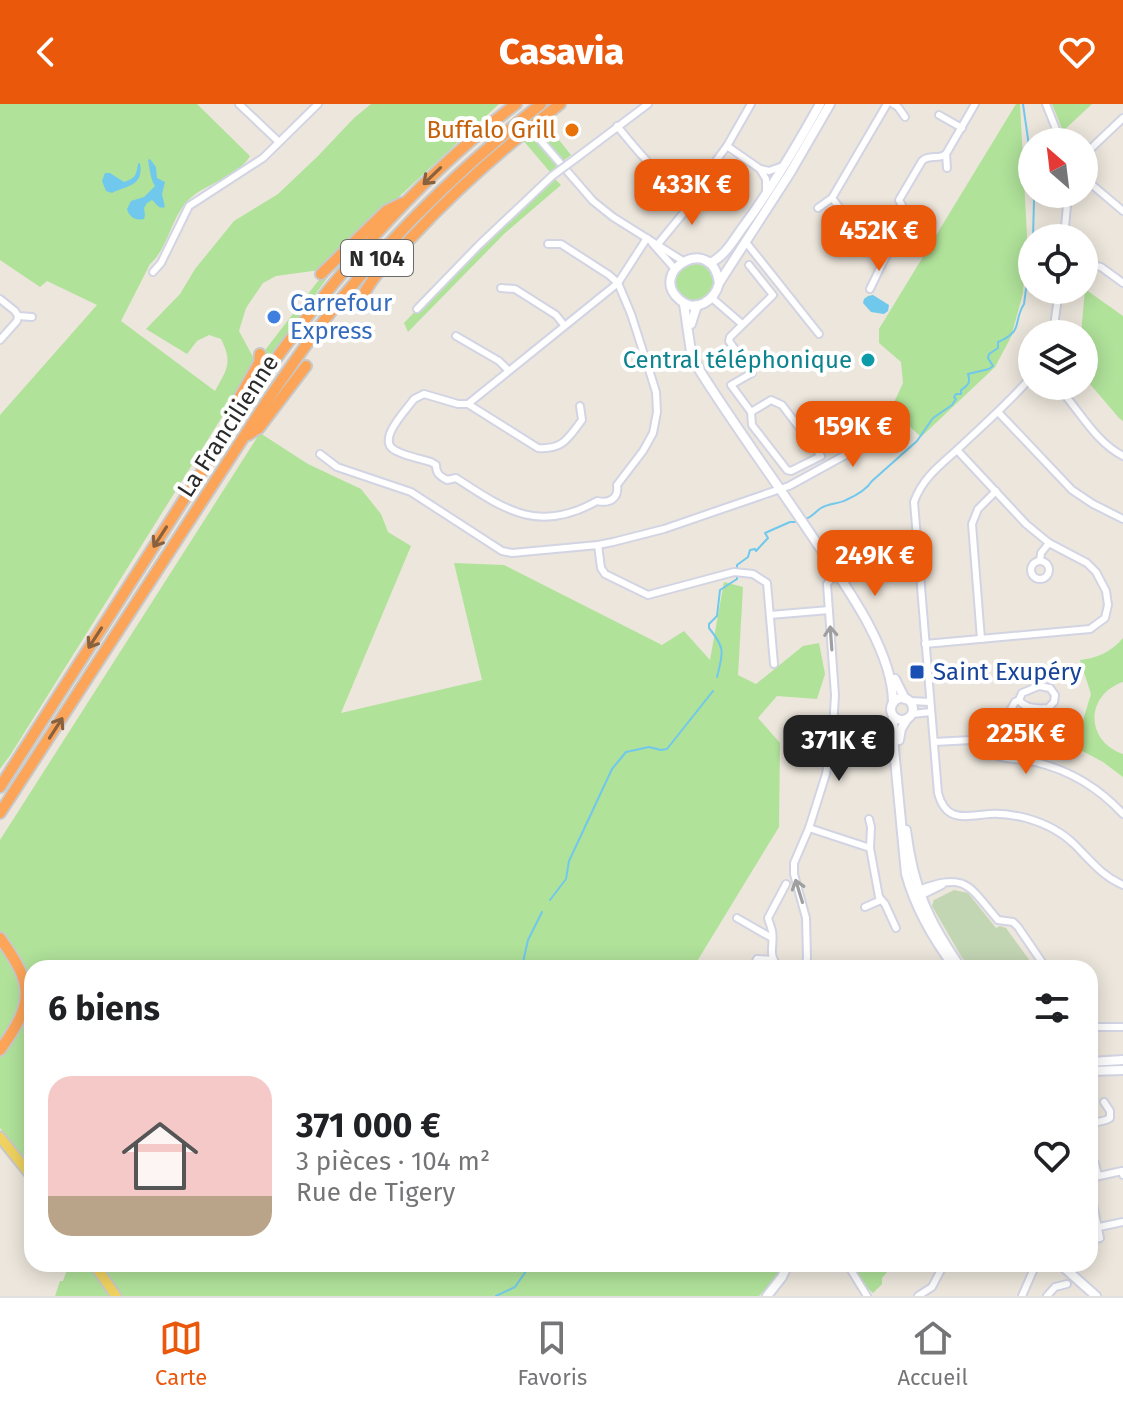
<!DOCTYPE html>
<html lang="fr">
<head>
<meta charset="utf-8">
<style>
	body { margin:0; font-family:"Fira Sans",sans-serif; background:#f6f6f6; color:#202124; height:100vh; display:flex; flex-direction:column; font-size:30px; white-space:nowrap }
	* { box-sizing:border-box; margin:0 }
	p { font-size:26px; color:#757577 }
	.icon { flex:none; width:44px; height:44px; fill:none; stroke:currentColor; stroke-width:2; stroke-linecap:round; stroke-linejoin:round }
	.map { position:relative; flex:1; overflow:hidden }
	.side { position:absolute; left:24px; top:856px; width:1074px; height:312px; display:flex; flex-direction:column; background:#fff; border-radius:24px; box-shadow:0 4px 20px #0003 }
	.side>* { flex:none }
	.needle { width:52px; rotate:332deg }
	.buttons { position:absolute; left:1018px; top:24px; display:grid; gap:16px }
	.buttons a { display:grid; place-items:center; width:80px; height:80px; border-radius:50%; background:#fff; box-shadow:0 4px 20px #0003; font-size:40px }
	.price { position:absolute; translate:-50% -68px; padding:0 18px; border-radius:16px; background:#ea580c; color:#fff; font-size:26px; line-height:52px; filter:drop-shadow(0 2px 4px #0008) }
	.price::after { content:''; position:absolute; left:50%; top:48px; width:24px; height:18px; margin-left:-12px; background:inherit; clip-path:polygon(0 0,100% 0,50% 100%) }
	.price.current { background:#222; color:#fff }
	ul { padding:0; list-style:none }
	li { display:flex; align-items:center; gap:24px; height:200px; padding:0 24px }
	li span { display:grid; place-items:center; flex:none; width:224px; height:160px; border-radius:24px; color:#555 }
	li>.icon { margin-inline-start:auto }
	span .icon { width:96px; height:96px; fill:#fffc; stroke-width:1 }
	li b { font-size:34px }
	h2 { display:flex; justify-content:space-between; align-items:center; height:96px; padding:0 24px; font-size:34px }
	header { display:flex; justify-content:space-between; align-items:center; height:104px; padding:0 24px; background:#ea580c; color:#fff; font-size:36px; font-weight:800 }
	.dock { display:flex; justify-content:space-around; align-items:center; height:112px; border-top:2px solid #e0e0e0; background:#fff; font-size:22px; color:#757577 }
	.dock a { display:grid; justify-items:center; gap:4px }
	.dock .current { color:#ea580c }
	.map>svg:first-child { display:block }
	.green { fill:#b0e29a }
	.cemetery { fill:#c3d6b4 }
	.water { fill:#71c8ed }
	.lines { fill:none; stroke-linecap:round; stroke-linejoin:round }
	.stream { stroke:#71c8ed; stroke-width:2 }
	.street-casing { stroke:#d2d4e3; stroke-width:10 }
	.secondary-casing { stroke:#d2d4e3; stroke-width:12 }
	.primary-casing { stroke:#c8c8c8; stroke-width:13 }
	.highway-casing { stroke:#c8c8c8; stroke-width:14 }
	.street { stroke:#fff; stroke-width:6 }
	.secondary { stroke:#fff; stroke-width:8 }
	.primary { stroke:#efd25f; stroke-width:9 }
	.highway { stroke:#fca458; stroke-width:10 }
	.street-bridge-casing { stroke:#d2d4e3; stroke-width:10; stroke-linecap:butt }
	.street-bridge { stroke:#fff; stroke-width:6 }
	.oneway { stroke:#88613f }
	.oneway2 { stroke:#9f9f9f }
	.food-dot { fill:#e8710a; stroke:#fff; stroke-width:3 }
	.shop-dot { fill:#3f7fe0; stroke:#fff; stroke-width:3 }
	.culture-dot { fill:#0f9aa8; stroke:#fff; stroke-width:3 }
	.transit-dot { fill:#1a4fb4; stroke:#fff; stroke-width:3 }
	.labels { text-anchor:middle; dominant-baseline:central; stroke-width:8; stroke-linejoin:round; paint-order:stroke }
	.shield { fill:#fff; stroke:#6a6a6a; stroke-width:2 }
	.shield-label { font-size:22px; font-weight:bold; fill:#2a2a2a }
	.food-label { font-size:24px; fill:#c56008; stroke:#fff; text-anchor:end }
	.shop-label { font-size:24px; fill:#366cbe; stroke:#fff; text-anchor:start }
	.culture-label { font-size:24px; fill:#0d838f; stroke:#fff; text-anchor:end }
	.street-label { font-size:24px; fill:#2a2a2a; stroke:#fff }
	.transit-label { font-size:24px; fill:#164399; stroke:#fff; text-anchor:start }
</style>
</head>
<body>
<header><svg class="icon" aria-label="back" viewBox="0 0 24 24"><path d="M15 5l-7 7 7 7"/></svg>Casavia<svg class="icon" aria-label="heart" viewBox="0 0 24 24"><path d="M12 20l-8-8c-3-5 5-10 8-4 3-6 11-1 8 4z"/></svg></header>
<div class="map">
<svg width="1123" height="1192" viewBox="0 0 1123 1192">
	<rect width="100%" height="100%" fill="#ece6dc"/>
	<g class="green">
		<path d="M0,0H197L250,52C236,76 201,79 185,100C170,118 168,144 150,160L121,217L215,287C227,265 233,259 221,235L209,231L197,237L187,250L146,225L180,190L195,165L234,117L278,90L318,52L354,14L371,0H499L320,166L276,172L263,179L246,204L239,227L253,253L252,265L11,650L0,665V311L97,201L47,177L40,183L0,156Z"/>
		<path d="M1016,0H1020L1027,131L1023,189L1011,233L995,263L921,333L891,305L903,279L901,258L879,239V225Z"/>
		<path d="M1052,0H1092L1063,27Z"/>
		<path d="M543,16L571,51L563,57L538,27L532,32L557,62L550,68L522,35Z"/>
		<path d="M555,75L561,81L505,129L408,228L404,219L461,159Z"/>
		<circle cx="695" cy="178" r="20"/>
		<path d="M327,170H330L268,256L262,257L266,245L318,177Z"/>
		<path d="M1085,185L1123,212V317L1119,314L1084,273V230H1081Z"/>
		<path d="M260,329L308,360L361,385L381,410L388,428L411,442L341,609L482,576L454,459L504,461L662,541L684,527L710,556L724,478L743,483L738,571L756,580L803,542L819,539L825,570L817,595L777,592L758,614L780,639L779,723L693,864H32V1065L0,1024V736Z"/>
		<path d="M1123,534V578C1085,591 1085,637 1123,650V673L1103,658L1075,643L1091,590L1080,556C1098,554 1111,548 1123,534Z"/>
		<path d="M69,1160H87L110,1192H55L60,1177H63Z"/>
		<path d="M99,1160H784L773,1178L759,1192H121Z"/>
		<path d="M853,1160H901L893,1168L888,1167L882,1174V1180L873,1189L864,1181Z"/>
	</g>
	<path class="cemetery" d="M954,786L968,789L996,824L1000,822L1006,824L1035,864H970L961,852L932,802L934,796Z"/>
	<g class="water">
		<path d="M150,55L156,63L157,74L165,78L162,90L165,103C159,106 157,100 152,96L147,99L144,104L145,111L144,115C136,117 129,113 127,105L131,97L144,93L155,82C150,74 150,65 148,56Z"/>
		<path d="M140,59C144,82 128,81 112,89L106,87L102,77L105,69H110L124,78C136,74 136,71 138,60Z"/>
		<path d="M873,191L889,201L888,207L884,210L871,208L863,199L864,195L868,192Z"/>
	</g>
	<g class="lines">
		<g class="stream">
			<path d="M1023,0L1032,63"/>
			<path d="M1033,134L1034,96"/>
			<path d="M806,415C813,412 815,408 821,404C828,399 839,400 846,396C855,392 867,385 872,377L917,337L933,314L952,301L956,295L954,293L956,290H961V286C968,281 971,279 968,270L989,265L993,262L988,254L989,250L998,244V238C1025,226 1012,219 1024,200L1032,140"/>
			<path d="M717,573C723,548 726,545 709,524V520L717,512L720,486L737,475V461L748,453L750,446L755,445L756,447L768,434L765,429L790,418H800"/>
			<path d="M550,796L566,775L569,757L612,665L626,648L649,643L661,646L667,645L713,587"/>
			<path d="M523,858L528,836L542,808"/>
			<path d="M496,1192L515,1183L531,1160"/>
		</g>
		<g class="street-casing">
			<g id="street">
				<path d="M239,0L279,38"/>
				<path d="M887,0L832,94L877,152L885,154L907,117L906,109L899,96L922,57C929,50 939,56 946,50L975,0"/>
				<path d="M893,0L898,3L905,13"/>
				<path d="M1046,0L1061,38"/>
				<path d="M939,11L962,24"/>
				<path d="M617,22C634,42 667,87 694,88"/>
				<path d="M535,30L593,97L613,113L683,157"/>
				<path d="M727,42L760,65L769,67L783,62"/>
				<path d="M946,50L947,64"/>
				<path d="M1084,51L1123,14"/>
				<path d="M575,55L648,0"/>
				<path d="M760,65L766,75V88"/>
				<path d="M1084,74L1123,107"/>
				<path d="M818,104L832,94"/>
				<path d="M907,111L923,109"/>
				<path d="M1064,134L1068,90"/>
				<path d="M745,137L819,230"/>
				<path d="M652,139L675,165"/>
				<path d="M548,140H561L609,171L618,179L468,300H458L424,290L414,295C407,305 378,334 393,345C401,351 421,355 431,358L436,361C436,370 440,372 447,376L456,374C505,406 539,430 597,397C610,400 619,394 617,381L643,347L653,329L657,308L656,288L651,272L631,210L618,179L647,134"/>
				<path d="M658,140L690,101L698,81L727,42L751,0"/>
				<path d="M1084,159L1101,163L1123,179"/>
				<path d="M749,161L773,191L730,233L729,237L752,269L731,281L751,308L771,296L782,301L821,352L791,367L787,366L752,321L751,308"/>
				<path d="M153,168L161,159L189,102L263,54L318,0"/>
				<path d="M501,184L515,185L556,211L564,221"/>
				<path d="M870,185L885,154"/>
				<path d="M712,194L742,220"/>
				<path d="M0,195L15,207L18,212"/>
				<path d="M417,205L479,141L552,72"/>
				<path d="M18,212L32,213"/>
				<path d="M1053,230L1059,186"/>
				<path d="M456,232L499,257L508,266"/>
				<path d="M0,236L17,217L18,212"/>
				<path d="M1032,272C1009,299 982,322 957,346C939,362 922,375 914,398L938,689C946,719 965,712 989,710C1001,709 1014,711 1026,714C1044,719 1062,728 1075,741C1091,757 1102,772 1123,781"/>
				<path d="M1057,282C1079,305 1094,337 1123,352"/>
				<path d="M468,300L538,344C563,346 568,334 582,316L580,302"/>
				<path d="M998,308L1072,386L1093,400L1123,415"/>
				<path d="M320,350L337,363L411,388L502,447L512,449L598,441L613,438L664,425L789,382L860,343L882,319L890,302"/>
				<path d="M598,441L601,464L605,470L648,491L734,468L753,470L767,479L774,560"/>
				<path d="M1040,457L1041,449L1049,439"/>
				<circle cx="1040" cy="466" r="9"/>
				<path d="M770,511L829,506"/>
				<path d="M981,535L972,420L978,405L996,387"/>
				<path d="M925,540L1090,525L1105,514L1108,501L1106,487L1096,468L1087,459L1049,439L1026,420L957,346"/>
				<path d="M910,597L930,598"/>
				<path d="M912,610L931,608"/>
				<path d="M990,635L998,629L1015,598L1019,596C1025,605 1038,605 1048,604L1054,598L1055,591L1050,584L1039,582L1022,589L1019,596"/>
				<path d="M934,638L990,635L991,645L997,652C1009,656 1022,655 1035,658C1069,666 1099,684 1123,710"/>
				<path d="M869,715L871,723L870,744"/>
				<path d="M809,724L870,744L879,793L885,800L896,824"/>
				<path d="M918,786C967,768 968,781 998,816L1013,818L1018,823L1046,864"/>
				<path d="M920,792L942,781"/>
				<path d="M865,803L881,796"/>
				<path d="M737,814L772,834"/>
				<path d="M753,864L757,855L773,856"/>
				<path d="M780,864C766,851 775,841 772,827C771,822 769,818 768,814L786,780"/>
				<path d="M806,864L807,853L806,814L794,770V759L809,724L826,670L833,625L835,591L827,480L831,475L839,472"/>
				<path d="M1090,923H1123"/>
				<path d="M1090,1020L1106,1016L1110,1014V1007L1104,998"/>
				<path d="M1091,1060L1095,1059L1098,1072"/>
				<path d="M1090,1074L1122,1067L1123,1071"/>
				<path d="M1090,1085L1100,1134L1090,1136"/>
				<path d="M1090,1125L1123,1118"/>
				<path d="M850,1160L851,1166L867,1192"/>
				<path d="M918,1192L932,1183L944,1160"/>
				<path d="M1022,1192L1036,1160"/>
				<path d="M1047,1192L1055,1183L1067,1180"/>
			</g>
		</g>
		<g class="secondary-casing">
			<g id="secondary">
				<path d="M710,159C725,152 733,137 743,123C772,84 796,43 820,0"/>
				<path d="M719,179C712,128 646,168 680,196C696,210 715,196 719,179L790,69L830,0"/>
				<path d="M684,200L691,248L700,267C736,324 776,378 814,435C843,478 893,545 893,599"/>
				<path d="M691,220L697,201"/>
				<path d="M895,575L905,595"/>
				<circle cx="902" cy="605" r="11"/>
				<path d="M893,613L894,645L906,770C916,806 933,835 955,864"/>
				<path d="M899,636L901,625L907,615"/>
				<path d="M906,726C913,783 928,817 961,864"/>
				<path d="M1090,958L1123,956"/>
				<path d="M1090,967L1123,966"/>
				<path d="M1060,1160L1096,1192"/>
				<path d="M767,1192L782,1173L788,1160"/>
			</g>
		</g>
		<g class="primary-casing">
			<g id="primary">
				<path d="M0,1033L32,1073"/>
				<path d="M94,1160L116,1192"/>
			</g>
		</g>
		<g class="highway-casing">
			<g id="highway">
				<path d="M321,170L386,107L402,99"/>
				<path d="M365,188C377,166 396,150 413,132C458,83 508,40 560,0"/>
				<path d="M233,318V305L259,259L260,250"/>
				<path d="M248,331L259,324L306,262"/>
				<path d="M0,683L254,286C328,179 412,79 516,0"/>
				<path d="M0,709L269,294C294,258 318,222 346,189C404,119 470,56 541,0"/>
				<path d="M0,834C34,882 35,897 0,946"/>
			</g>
		</g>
		<use href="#street" class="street"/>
		<use href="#secondary" class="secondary"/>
		<use href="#primary" class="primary"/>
		<use href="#highway" class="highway"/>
		<g class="street-bridge-casing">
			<path id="street-bridge" d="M552,72L575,55"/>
		</g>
		<use href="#street-bridge" class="street-bridge"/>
	</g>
	<defs><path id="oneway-shaft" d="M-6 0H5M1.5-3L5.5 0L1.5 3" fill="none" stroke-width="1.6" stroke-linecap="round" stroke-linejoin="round" transform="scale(2)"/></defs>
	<g class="oneway">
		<use href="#oneway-shaft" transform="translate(432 72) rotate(136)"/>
		<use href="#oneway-shaft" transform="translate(160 433) rotate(123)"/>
		<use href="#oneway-shaft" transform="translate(95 534) rotate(123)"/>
		<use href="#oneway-shaft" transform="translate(56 624) rotate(-57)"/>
	</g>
	<g class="oneway2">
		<use href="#oneway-shaft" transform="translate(831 534) rotate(-94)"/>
		<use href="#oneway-shaft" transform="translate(799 787) rotate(-107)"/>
	</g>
	<circle class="food-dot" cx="572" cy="26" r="8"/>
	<circle class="shop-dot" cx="274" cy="213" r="8"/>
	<circle class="culture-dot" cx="868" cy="256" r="8"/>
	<rect class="transit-dot" x="909" y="560" width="16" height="16" rx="4"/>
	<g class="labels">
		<rect class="shield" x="341" y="136" width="72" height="36" rx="6"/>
		<g class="shield-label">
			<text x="377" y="154">N 104</text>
		</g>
		<g class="food-label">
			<text x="556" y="26">Buffalo Grill</text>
		</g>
		<g class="shop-label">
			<text x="290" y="199">Carrefour<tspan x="290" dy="28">Express</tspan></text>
		</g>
		<g class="culture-label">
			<text x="852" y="256">Central téléphonique</text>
		</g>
		<g class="street-label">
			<text transform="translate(228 322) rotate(-57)">La Francilienne</text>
		</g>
		<g class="transit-label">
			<text x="933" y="568">Saint Exupéry</text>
		</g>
	</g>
</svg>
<div class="buttons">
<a><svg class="needle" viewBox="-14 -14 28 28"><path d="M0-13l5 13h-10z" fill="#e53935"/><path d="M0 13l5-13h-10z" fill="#757577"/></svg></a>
<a><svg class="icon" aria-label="locate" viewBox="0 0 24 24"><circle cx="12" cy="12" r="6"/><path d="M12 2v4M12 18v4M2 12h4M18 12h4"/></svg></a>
<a><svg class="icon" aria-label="layers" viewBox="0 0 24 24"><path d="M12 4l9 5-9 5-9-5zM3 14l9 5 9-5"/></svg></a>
</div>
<b class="price" style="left:692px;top:123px">433K €</b>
<b class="price" style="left:879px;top:169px">452K €</b>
<b class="price" style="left:853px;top:365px">159K €</b>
<b class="price" style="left:875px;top:494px">249K €</b>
<b class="price" style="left:1026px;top:672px">225K €</b>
<b class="price current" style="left:839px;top:679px">371K €</b>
<section class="side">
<h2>6 biens<svg class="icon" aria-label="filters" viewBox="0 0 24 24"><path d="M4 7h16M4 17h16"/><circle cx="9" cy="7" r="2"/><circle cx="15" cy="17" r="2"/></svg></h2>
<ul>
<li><span style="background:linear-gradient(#f6c9c9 75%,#b9a48a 0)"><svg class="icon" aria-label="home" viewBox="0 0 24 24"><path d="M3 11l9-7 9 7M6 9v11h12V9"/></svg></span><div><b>371 000 €</b><p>3 pièces · 104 m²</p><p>Rue de Tigery</p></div><svg class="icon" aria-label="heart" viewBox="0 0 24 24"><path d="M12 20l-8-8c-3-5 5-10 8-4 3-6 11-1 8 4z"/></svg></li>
</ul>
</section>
</div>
<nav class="dock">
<a class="current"><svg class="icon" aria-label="map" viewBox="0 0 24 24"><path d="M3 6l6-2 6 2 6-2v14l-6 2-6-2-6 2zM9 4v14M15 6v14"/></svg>Carte</a>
<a><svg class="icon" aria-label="saved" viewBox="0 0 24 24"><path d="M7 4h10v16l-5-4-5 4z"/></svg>Favoris</a>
<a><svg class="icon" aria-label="home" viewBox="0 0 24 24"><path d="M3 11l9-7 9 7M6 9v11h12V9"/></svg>Accueil</a>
</nav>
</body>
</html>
